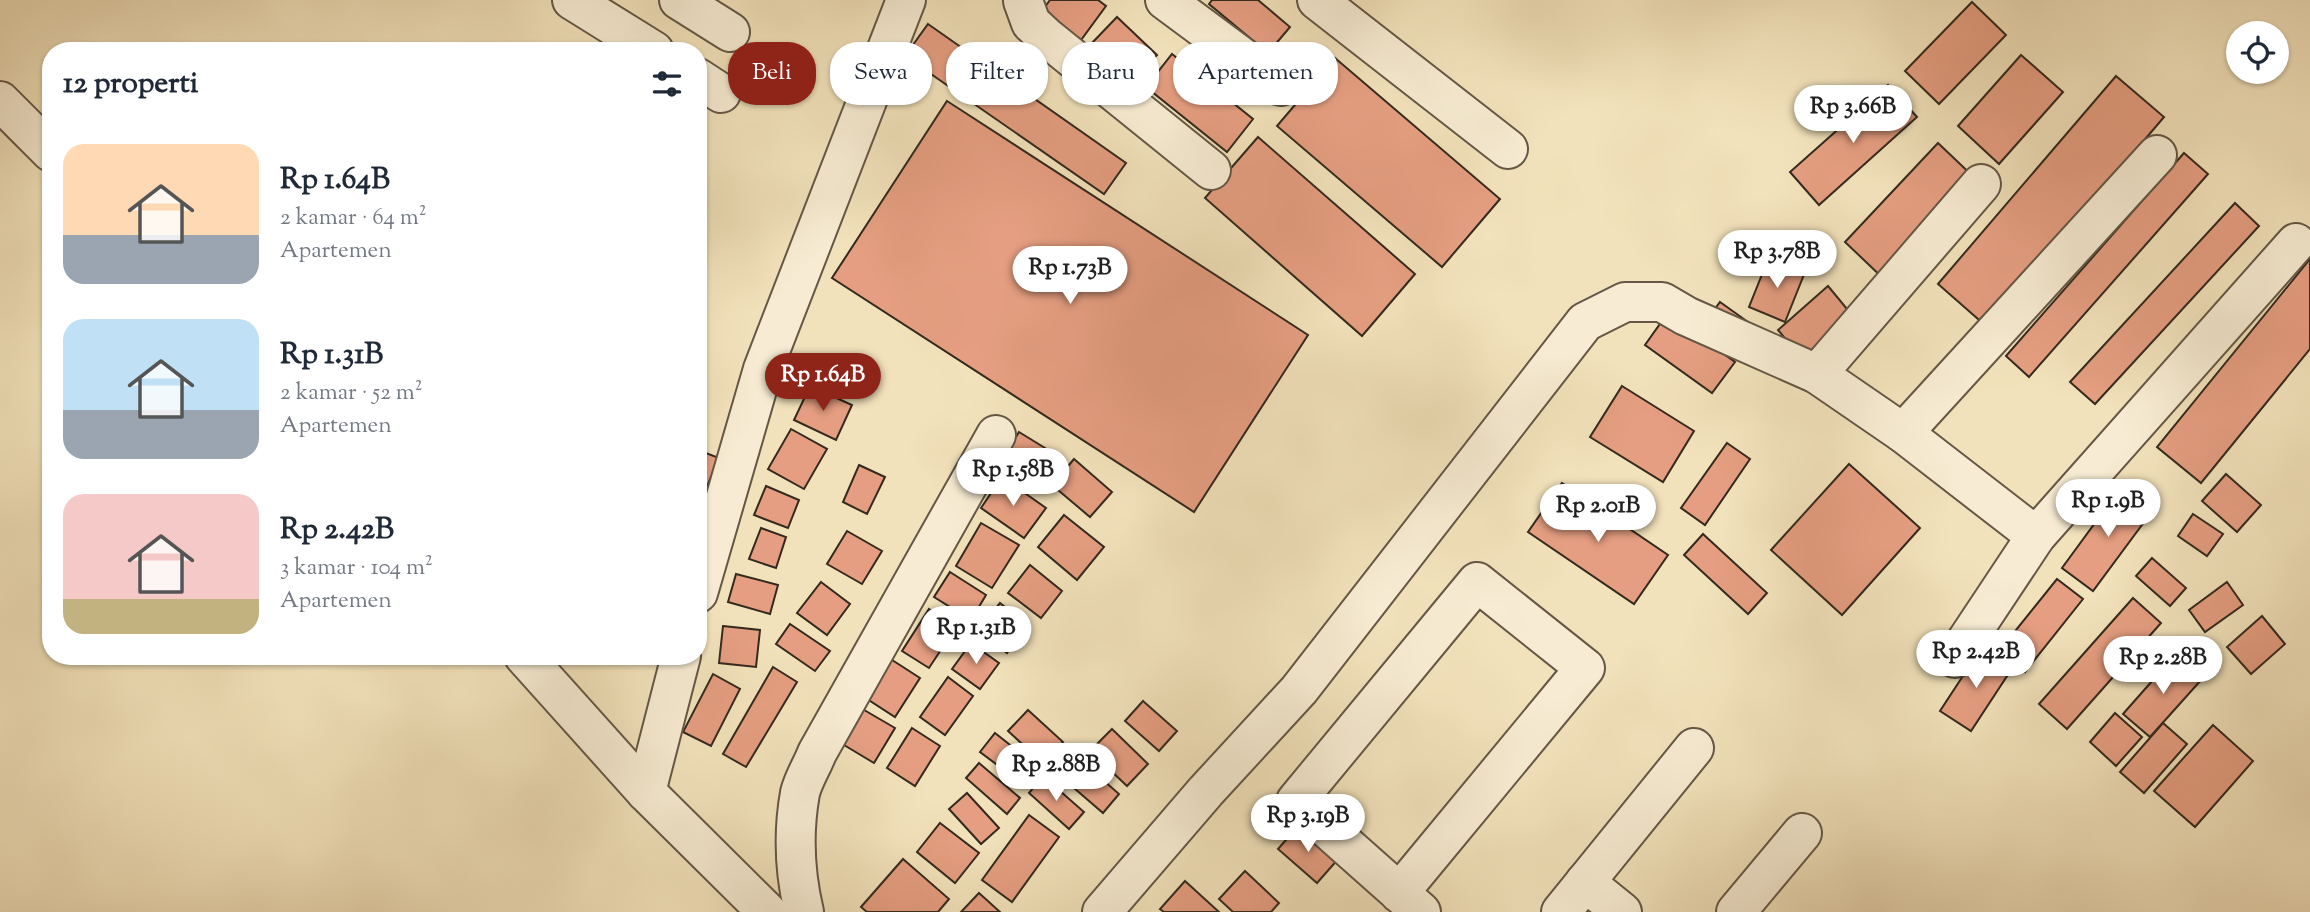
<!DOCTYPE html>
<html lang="id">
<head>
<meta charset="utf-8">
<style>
	body { margin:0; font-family:"Sorts Mill Goudy",serif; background:#f2f2f3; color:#1f2937; height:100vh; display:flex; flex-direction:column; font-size:26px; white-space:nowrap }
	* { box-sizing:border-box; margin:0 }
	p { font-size:23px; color:#747a83 }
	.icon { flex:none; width:38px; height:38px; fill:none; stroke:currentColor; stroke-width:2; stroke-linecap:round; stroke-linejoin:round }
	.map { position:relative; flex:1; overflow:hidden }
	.side { position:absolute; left:42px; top:42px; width:665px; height:623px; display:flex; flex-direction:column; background:#fff; border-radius:28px; box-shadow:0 2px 5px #0004 }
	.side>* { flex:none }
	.hud { position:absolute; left:728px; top:42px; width:665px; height:63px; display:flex; gap:14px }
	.buttons { position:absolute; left:2226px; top:21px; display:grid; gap:14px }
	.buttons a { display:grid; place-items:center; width:63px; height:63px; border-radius:50%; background:#fff; box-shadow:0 2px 5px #0004; font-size:35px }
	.price { position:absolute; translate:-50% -60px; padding:0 16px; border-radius:24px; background:#fff; color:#222; font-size:23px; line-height:46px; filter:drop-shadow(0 2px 4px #0008) }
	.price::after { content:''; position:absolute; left:50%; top:42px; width:21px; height:16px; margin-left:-10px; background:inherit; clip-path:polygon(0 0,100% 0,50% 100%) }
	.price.on { background:#8f2418; color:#fff }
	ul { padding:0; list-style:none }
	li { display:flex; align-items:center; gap:21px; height:175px; padding:0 21px }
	li span { display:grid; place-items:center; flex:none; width:196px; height:140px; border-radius:21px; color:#555 }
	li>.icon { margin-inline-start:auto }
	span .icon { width:84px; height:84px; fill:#fffc; stroke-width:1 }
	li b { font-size:30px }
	h2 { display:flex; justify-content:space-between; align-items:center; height:84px; padding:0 21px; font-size:30px }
	.tag { padding:0 24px; border-radius:28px; background:#fff; box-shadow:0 2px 5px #0004; font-size:24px; line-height:63px }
	.tag.on { background:#8f2418; color:#fff }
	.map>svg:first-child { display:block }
	.building { fill:#e59e81; stroke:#34291e; stroke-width:2 }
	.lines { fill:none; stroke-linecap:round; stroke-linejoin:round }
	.minor-casing { stroke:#645745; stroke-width:42 }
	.minor { stroke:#f7ecd3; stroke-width:38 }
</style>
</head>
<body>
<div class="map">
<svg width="2310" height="912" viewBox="0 0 2310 912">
	<rect width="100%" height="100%" fill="#f2e2bb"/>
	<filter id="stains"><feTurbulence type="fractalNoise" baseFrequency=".00286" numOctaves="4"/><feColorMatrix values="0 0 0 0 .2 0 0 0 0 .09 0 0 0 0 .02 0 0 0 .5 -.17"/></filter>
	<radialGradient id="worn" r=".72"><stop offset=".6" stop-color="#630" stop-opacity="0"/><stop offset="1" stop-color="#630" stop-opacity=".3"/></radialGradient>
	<g class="building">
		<path d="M1050,0H1098L1106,6L1081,40L1042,11Z"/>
		<path d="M1212,0H1258L1290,27L1268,53L1209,4Z"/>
		<path d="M1972,2L2006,35L1939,104L1905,71Z"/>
		<path d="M1117,17L1157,55L1131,81L1091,44Z"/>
		<path d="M928,24L1126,163L1104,194L905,56Z"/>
		<path d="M1172,54L1253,119L1227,152L1146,87Z"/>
		<path d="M2021,55L2063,92L1999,164L1958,126Z"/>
		<path d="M1335,58L1500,199L1442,267L1277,126Z"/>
		<path d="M2116,76L2164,117L1986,326L1938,284Z"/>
		<path d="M1888,85L1917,117L1819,205L1790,172Z"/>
		<path d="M947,101L1308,335L1194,512L832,278Z"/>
		<path d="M1258,137L1415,274L1362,336L1205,198Z"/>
		<path d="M1938,143L1979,182L1886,281L1845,242Z"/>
		<path d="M2184,153L2208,174L2029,377L2006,356Z"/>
		<path d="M2235,203L2259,226L2095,404L2070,382Z"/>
		<path d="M1769,257L1805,272L1785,322L1749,307Z"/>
		<path d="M2310,259V349L2201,483L2157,447Z"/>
		<path d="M1828,286L1857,321L1806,364L1778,330Z"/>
		<path d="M1720,302L1748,322L1709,317Z"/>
		<path d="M1667,314L1735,362L1712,393L1645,345Z"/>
		<path d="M810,386L852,405L836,440L794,420Z"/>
		<path d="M1622,386L1694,431L1663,482L1590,437Z"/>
		<path d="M791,429L827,449L804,489L768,469Z"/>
		<path d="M1019,432L1058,456L1042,481L1004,457Z"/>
		<path d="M1727,443L1750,459L1705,525L1681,508Z"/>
		<path d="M698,450L719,458L703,496L698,494Z"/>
		<path d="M1074,459L1112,492L1090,517L1052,485Z"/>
		<path d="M1849,464L1920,528L1842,615L1771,550Z"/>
		<path d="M859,465L885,477L867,514L843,502Z"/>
		<path d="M2226,474L2261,505L2237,532L2202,501Z"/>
		<path d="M1002,477L1046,508L1024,538L981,508Z"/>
		<path d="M1562,483L1668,555L1634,604L1528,532Z"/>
		<path d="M766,486L799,500L788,528L754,515Z"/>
		<path d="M2122,486L2153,510L2093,591L2062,568Z"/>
		<path d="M2193,514L2223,534L2207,556L2178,536Z"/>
		<path d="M1064,515L1104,547L1077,580L1038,547Z"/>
		<path d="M981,523L1019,545L992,588L956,566Z"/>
		<path d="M761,528L786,537L776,568L749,559Z"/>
		<path d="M847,531L882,551L862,584L827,564Z"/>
		<path d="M1703,534L1767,593L1748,614L1684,555Z"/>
		<path d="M2152,558L2186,588L2170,606L2136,576Z"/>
		<path d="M1030,565L1062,591L1041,618L1008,593Z"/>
		<path d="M950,572L986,595L971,620L934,597Z"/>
		<path d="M736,574L778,585L770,614L728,602Z"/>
		<path d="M2057,579L2083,599L2025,672L1999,651Z"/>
		<path d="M821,582L850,604L827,635L797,613Z"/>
		<path d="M2227,582L2243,605L2205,632L2189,610Z"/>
		<path d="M2133,598L2161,623L2067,729L2039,704Z"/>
		<path d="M1000,603L1028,625L1007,653L978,630Z"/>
		<path d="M929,609L956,627L929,668L902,651Z"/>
		<path d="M2262,616L2285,644L2251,674L2227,647Z"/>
		<path d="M790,624L830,651L815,671L776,644Z"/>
		<path d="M723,626L760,630L756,667L719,663Z"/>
		<path d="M971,643L999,663L980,689L952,669Z"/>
		<path d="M1980,650L2011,670L1971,731L1940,711Z"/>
		<path d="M2175,655L2202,679L2150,737L2123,714Z"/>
		<path d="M889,658L920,678L895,717L864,697Z"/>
		<path d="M773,667L797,682L746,767L723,754Z"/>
		<path d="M713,674L740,689L711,746L683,732Z"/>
		<path d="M948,677L973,696L945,735L920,717Z"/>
		<path d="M1143,701L1177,731L1159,751L1125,721Z"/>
		<path d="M859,707L895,728L874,763L839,742Z"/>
		<path d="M1028,710L1063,742L1044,764L1008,731Z"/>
		<path d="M2115,713L2142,737L2116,766L2090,742Z"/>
		<path d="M2163,723L2187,744L2144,793L2120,772Z"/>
		<path d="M2213,725L2253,761L2195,827L2154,791Z"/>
		<path d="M912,728L940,746L915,786L887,768Z"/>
		<path d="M1112,729L1148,764L1127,786L1090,751Z"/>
		<path d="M995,733L1038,767L1024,785L980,752Z"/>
		<path d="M1077,757L1119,794L1103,813L1060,776Z"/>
		<path d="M979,763L1020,798L1007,814L966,778Z"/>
		<path d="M1043,776L1084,812L1069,829L1029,793Z"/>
		<path d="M967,793L999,828L981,844L949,809Z"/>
		<path d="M1029,815L1059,837L1012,902L982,880Z"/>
		<path d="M940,823L979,853L955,883L917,852Z"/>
		<path d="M1300,824L1339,858L1317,883L1278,849Z"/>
		<path d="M903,859L949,899L938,912H867L861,907Z"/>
		<path d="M1245,871L1279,903L1271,912H1233L1219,899Z"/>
		<path d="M1185,881L1219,912H1164L1160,909Z"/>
		<path d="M979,893L1000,912H961Z"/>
	</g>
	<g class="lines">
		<g class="minor-casing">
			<g id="minor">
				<path d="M572,0L654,51"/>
				<path d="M679,0L730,32"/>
				<path d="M1165,0L1281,86"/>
				<path d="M1317,0L1508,149"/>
				<path d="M1023,1L1031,23L1045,36L1211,170"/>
				<path d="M698,78L721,93"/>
				<path d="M0,101L51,152"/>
				<path d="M1817,374L1981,184"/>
				<path d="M1903,433L2157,155"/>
				<path d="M698,593L763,369L906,0"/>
				<path d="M524,656L646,792L767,912"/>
				<path d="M1955,658L2036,536L2296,243"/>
				<path d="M646,792L681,656"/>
				<path d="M1585,882L1622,912"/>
				<path d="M1399,893L1585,668L1477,582L1296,801L1421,912"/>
				<path d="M804,912C795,874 793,832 800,793C803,780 812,766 817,753L996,435"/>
				<path d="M1102,912L1206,791L1299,690L1585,322L1625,302H1662L1686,316L1817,374L1903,433L2036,536"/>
				<path d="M1561,912L1694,748"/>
				<path d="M1736,912L1802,833"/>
			</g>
		</g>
		<use href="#minor" class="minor"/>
	</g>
	<rect width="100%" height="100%" filter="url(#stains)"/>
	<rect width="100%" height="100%" fill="url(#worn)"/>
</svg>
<div class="buttons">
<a><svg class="icon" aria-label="locate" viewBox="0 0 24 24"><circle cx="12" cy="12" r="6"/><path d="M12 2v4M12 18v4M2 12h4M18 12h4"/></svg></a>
</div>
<b class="price" style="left:1853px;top:145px">Rp 3.66B</b>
<b class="price" style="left:1777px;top:290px">Rp 3.78B</b>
<b class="price" style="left:1070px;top:306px">Rp 1.73B</b>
<b class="price on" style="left:823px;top:413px">Rp 1.64B</b>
<b class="price" style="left:1013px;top:508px">Rp 1.58B</b>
<b class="price" style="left:2108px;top:539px">Rp 1.9B</b>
<b class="price" style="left:1598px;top:544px">Rp 2.01B</b>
<b class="price" style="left:976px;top:666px">Rp 1.31B</b>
<b class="price" style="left:1976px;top:690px">Rp 2.42B</b>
<b class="price" style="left:2163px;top:696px">Rp 2.28B</b>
<b class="price" style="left:1056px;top:803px">Rp 2.88B</b>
<b class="price" style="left:1308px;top:854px">Rp 3.19B</b>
<div class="hud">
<a class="tag on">Beli</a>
<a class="tag">Sewa</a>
<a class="tag">Filter</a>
<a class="tag">Baru</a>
<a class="tag">Apartemen</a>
</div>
<section class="side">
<h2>12 properti<svg class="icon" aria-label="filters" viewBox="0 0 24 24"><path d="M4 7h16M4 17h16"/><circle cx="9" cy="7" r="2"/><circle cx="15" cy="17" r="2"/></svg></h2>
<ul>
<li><span style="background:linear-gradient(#ffd9b3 65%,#9aa5b1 0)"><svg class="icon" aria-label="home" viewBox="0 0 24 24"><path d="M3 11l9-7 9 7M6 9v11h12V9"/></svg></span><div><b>Rp 1.64B</b><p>2 kamar · 64 m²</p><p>Apartemen</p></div></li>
<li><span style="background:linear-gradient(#bfe0f5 65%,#9aa5b1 0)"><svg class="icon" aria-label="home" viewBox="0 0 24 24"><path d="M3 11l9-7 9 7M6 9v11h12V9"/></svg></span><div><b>Rp 1.31B</b><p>2 kamar · 52 m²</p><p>Apartemen</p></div></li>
<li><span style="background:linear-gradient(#f6c9c9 75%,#c2b280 0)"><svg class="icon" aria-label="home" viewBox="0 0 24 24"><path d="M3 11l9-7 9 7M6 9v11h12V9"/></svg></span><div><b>Rp 2.42B</b><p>3 kamar · 104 m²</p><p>Apartemen</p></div></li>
</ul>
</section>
</div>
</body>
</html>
